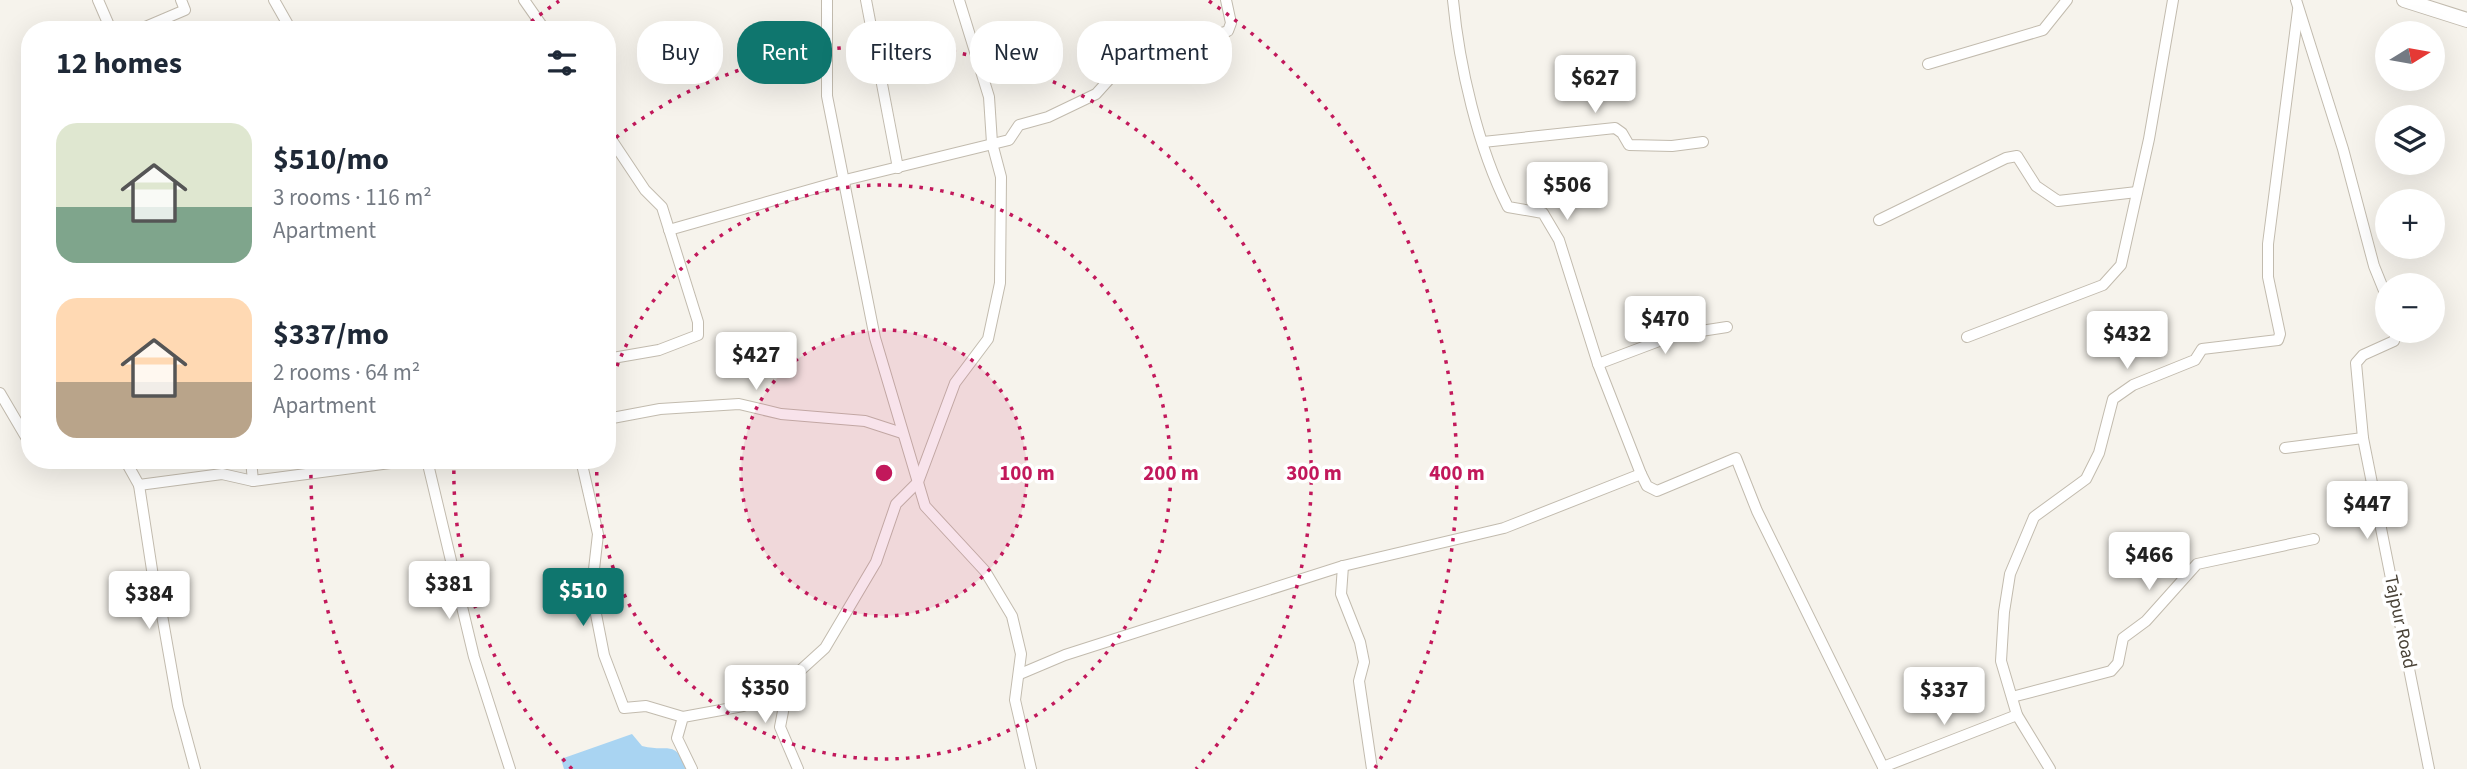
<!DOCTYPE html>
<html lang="en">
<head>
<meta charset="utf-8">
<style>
	body { margin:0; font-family:"Source Sans 3",sans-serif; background:#f6f6f7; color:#1f2937; height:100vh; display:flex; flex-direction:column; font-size:26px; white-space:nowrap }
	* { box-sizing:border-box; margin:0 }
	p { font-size:23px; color:#747a83 }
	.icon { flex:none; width:38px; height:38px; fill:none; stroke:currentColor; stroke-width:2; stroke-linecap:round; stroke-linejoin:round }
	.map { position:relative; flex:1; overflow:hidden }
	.panel { position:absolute; left:21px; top:21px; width:595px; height:448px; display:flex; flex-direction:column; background:#fff; border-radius:28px; box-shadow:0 7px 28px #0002 }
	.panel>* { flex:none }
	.top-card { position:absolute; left:637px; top:21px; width:665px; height:63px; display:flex; gap:14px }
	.needle { width:46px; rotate:79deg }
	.fabs { position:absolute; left:2375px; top:21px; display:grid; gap:14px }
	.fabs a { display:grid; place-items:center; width:70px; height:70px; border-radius:50%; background:#fff; box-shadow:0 7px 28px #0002; font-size:35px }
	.price { position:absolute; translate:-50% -60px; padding:0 16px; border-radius:7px; background:#fff; color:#222; font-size:23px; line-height:46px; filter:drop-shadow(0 2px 4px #0008) }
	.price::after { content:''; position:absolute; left:50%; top:42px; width:21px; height:16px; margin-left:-10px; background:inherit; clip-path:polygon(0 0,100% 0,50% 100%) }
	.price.on { background:#0f766e; color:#fff }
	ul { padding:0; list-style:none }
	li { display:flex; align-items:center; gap:21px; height:175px; padding:0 35px }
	li span { display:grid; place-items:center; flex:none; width:196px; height:140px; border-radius:21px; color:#555 }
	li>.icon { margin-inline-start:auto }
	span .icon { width:84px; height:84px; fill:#fffc; stroke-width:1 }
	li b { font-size:30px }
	h2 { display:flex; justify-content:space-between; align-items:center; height:84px; padding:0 35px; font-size:30px }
	.chip { padding:0 24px; border-radius:28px; background:#fff; box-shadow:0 7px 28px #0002; font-size:24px; line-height:63px }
	.chip.on { background:#0f766e; color:#fff }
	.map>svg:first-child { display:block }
	.water { fill:#a9d4f2 }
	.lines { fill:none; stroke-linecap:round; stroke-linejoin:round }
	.minor-casing { stroke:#c2bbae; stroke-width:12 }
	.tertiary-casing { stroke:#c2bbae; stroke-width:16 }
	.minor { stroke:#fff; stroke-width:10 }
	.tertiary { stroke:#fff; stroke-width:14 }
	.ring { fill:none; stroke:#c2185b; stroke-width:3.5; stroke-dasharray:3.5 7 }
	.labels { text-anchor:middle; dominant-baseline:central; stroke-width:7; stroke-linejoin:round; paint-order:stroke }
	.street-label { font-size:19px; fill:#4b4439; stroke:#fff }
	.centre { fill:#c2185b; stroke:#fff; stroke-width:3.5 }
	.ring-label { font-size:21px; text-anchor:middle; font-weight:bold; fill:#c2185b; stroke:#fff; stroke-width:7; stroke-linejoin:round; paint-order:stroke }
</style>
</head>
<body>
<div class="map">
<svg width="2467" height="769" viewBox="0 0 2467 769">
	<rect width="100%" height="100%" fill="#f6f3ec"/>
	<path class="water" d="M632,734L642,746C670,753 672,738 689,769H564L561,759Z"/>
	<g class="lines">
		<g class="minor-casing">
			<g id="minor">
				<path d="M98,0L111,30"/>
				<path d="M274,0L291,30"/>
				<path d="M524,0L545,30"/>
				<path d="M827,0V96L875,338L925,506L985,571L1012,616L1021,654L1015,700L1031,769"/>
				<path d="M866,0L898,168"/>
				<path d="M1453,0C1459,65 1478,148 1508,207L1543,213L1559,240L1598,364L1641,474"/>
				<path d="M2296,0L2343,149L2374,266L2387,298"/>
				<path d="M138,30L185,10L181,0"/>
				<path d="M1928,64L2043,30L2067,0"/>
				<path d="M607,133L645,190L662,207L698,322V335L659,350L607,359"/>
				<path d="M1483,142L1615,128L1622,133L1629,145L1672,146L1703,142"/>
				<path d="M1879,220L2006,158L2017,156L2036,186L2058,201L2137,192"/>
				<path d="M669,230L841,181L1009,140L1019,125L1048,117L1096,94L1124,63L1228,31L1231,23L1226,0"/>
				<path d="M2397,331L2394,341L2363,355L2356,363L2363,438L2429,769"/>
				<path d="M1967,337L2103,285L2121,265L2149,139L2173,0"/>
				<path d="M1598,364L1675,335L1727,327"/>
				<path d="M0,393L30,444"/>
				<path d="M607,419L660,409L739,404L781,414L865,421L902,433"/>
				<path d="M2285,448L2363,438"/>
				<path d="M125,460L139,485L222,474L253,481L413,460"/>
				<path d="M251,460L253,481"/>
				<path d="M427,460L474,657L510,769"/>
				<path d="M581,460L598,534L593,578L594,604L604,655L624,708L646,706L683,717"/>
				<path d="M139,485L158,609L162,615L178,706L195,769"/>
				<path d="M1343,566L1341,594L1360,642L1364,662L1359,681L1372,769"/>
				<path d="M1020,674L1065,655L1343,566L1504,528L1641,474L1647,486L1657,491L1736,458L1757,511L1884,769"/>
				<path d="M789,680L780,727L798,769"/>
				<path d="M2012,697L2111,671L2118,663L2123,638L2146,621L2197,564L2314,539"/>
				<path d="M1883,767L2017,715"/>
				<path d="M692,769L677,738L683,717L743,706L781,688L825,648L876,562L896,504L918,482L955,383L988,339L1000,283L1001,177L992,143L989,97L959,0"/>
				<path d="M2050,769L2017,715L2001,661L2004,612L2010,574L2034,517L2086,479L2099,453L2113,399L2133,385L2195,360L2202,349L2278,340L2280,334L2268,277V244L2298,10"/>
			</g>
		</g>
		<g class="tertiary-casing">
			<path id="tertiary" d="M2404,0L2467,20"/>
		</g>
		<use href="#minor" class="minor"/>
		<use href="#tertiary" class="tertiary"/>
	</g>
	<circle cx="884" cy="473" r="143" fill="#c2185b" fill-opacity=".12"/>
	<g class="ring">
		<circle cx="884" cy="473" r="143"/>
		<path d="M607 396A287 287 0 1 1 597 460"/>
		<path d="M572 769A430 430 0 0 1 454 462M608 144A430 430 0 0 1 1196 769"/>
		<path d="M393 768A573 573 0 0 1 311 463M523 28A573 573 0 0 1 559 1M1209 1A573 573 0 0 1 1375 768"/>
	</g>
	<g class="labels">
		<g class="street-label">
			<text transform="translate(2400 622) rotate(78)">Tajpur Road</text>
		</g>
	</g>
	<circle cx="884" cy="473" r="10" class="centre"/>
	<g class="ring-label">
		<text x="1027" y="480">100 m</text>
		<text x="1171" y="480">200 m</text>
		<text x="1314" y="480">300 m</text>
		<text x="1457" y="480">400 m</text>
	</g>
</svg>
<div class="fabs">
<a><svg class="needle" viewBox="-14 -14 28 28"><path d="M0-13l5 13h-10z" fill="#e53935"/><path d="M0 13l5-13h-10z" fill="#747a83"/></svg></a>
<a><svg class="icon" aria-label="layers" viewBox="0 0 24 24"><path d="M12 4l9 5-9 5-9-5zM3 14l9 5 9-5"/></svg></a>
<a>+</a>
<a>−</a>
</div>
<b class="price" style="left:1595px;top:115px">$627</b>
<b class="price" style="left:1567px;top:222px">$506</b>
<b class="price" style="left:1665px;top:356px">$470</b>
<b class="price" style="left:2127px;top:371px">$432</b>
<b class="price" style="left:756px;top:392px">$427</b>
<b class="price" style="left:2367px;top:541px">$447</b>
<b class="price" style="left:2149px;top:592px">$466</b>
<b class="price" style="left:449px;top:621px">$381</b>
<b class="price on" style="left:583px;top:628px">$510</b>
<b class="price" style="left:149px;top:631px">$384</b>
<b class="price" style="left:765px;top:725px">$350</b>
<b class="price" style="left:1944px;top:727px">$337</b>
<div class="top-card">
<a class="chip">Buy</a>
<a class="chip on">Rent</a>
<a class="chip">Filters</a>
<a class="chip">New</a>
<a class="chip">Apartment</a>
</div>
<section class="panel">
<h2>12 homes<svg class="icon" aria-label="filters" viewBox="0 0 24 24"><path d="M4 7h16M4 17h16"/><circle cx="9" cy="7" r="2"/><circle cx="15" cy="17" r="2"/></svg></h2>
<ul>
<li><span style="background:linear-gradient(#dfe7d0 60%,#7fa58c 0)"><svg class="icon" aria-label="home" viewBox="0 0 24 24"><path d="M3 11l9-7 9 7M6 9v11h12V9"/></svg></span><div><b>$510/mo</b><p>3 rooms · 116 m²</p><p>Apartment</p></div></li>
<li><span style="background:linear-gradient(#ffd9b3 60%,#b9a48a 0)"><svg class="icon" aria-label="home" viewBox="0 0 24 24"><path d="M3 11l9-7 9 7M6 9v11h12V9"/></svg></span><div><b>$337/mo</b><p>2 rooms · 64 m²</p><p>Apartment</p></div></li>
</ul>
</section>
</div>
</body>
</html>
